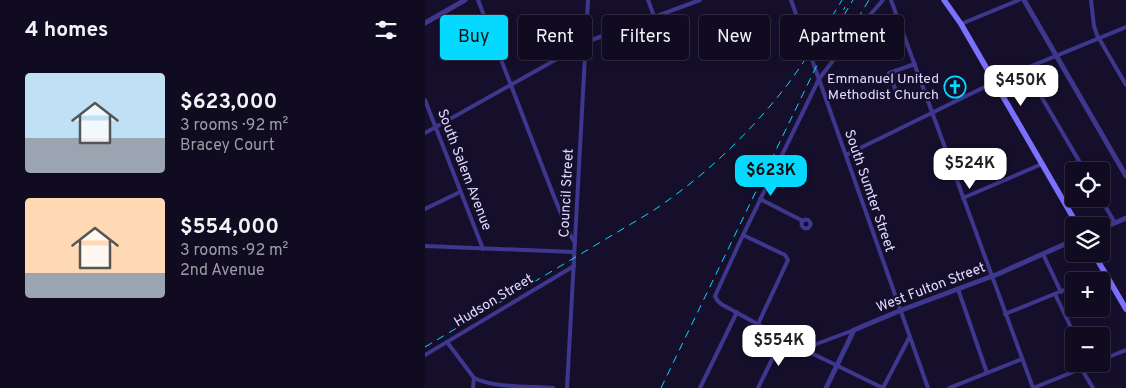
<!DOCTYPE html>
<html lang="en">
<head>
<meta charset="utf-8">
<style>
	body { margin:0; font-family:Overpass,sans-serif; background:#19142a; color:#f1f3f6; height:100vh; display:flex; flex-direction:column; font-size:19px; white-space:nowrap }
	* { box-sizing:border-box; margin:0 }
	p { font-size:16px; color:#9c9ba5 }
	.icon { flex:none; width:28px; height:28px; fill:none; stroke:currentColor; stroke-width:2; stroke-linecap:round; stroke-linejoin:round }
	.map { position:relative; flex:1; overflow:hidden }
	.panel { display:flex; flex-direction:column; background:#100b21; width:425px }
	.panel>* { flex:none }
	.top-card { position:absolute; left:15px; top:15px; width:475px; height:45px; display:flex; gap:10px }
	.tools { position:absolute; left:640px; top:162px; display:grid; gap:10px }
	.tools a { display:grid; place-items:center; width:45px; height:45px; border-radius:5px; background:#100b21; box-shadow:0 2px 8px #0003,0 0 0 1px #302b3f; font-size:25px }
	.price { position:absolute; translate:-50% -42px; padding:0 11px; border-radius:10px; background:#fff; color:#222; font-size:16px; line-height:32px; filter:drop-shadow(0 1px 2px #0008) }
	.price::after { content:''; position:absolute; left:50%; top:30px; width:15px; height:11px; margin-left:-8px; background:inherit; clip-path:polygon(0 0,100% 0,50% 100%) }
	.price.current { background:#06d9ff; color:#111 }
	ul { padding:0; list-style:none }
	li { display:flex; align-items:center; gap:15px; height:125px; padding:0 25px }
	li span { display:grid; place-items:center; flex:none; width:140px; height:100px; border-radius:5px; color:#555 }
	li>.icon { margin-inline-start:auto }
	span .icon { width:60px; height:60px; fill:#fffc; stroke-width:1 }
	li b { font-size:21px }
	h2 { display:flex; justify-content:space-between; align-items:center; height:60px; padding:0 25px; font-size:21px }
	.pill { padding:0 18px; border-radius:5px; background:#100b21; box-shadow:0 2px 8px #0003,0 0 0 1px #302b3f; font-size:18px; line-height:45px }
	.pill.current { background:#06d9ff; color:#111 }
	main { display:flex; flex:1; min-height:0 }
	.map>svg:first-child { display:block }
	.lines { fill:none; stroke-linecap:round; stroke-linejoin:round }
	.minor { stroke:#3e378e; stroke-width:4 }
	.tertiary { stroke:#3e378e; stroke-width:5 }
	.secondary { stroke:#7c71ff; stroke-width:5.5 }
	.rail { stroke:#06d9ff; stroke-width:1; stroke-dasharray:8 6; stroke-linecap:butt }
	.labels { text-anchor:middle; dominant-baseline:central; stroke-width:4.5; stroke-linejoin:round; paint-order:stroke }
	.poi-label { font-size:14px; fill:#e0daff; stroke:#150f2c; text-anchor:end }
	.street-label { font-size:14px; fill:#e0daff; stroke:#150f2c }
</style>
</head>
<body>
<main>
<section class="panel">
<h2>4 homes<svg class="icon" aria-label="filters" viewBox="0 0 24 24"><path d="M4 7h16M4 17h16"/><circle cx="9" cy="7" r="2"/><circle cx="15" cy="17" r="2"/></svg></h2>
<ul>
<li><span style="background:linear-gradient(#bfe0f5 65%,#9aa5b1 0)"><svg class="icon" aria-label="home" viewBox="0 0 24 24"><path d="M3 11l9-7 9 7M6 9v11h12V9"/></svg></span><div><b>$623,000</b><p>3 rooms · 92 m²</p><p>Bracey Court</p></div></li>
<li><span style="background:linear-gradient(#ffd9b3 75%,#9aa5b1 0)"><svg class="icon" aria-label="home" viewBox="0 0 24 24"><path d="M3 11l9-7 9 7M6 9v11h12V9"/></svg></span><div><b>$554,000</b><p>3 rooms · 92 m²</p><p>2nd Avenue</p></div></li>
</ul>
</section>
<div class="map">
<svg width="701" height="388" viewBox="0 0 701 388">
	<rect width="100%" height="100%" fill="#150f2c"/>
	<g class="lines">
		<g class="minor">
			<path d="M53,0L128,194L144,233L150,243"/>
			<path d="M223,0L229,16"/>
			<path d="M366,0L503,388"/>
			<path d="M458,0L426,37L394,79L318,235L290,296L292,300L296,304L378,349L458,388"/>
			<path d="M466,0L608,388"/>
			<path d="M666,0L669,26L672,35L701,85"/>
			<path d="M536,24L594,0"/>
			<path d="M600,69L660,171"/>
			<path d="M473,96L464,73L490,64"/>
			<path d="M0,100L58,249"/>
			<path d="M0,133L164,41L275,0"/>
			<path d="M421,155L580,77L701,27"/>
			<path d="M538,198L617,164"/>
			<path d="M335,199L378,221"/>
			<path d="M676,199L690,223"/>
			<path d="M0,209L35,192"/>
			<circle cx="381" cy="224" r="4.5"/>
			<path d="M318,235L360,255L363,260L333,324"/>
			<path d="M0,246L149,252"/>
			<path d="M618,254L636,292"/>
			<path d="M659,281L679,272"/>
			<path d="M533,289L562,373"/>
			<path d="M630,294L650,336"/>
			<path d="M580,314L649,286"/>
			<path d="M22,342L49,378C68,388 105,386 128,388"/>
			<path d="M378,349L429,330"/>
			<path d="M0,355L149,266"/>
			<path d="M676,360L701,350"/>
			<path d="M656,368L668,388"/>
			<path d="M48,388L49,378"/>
			<path d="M142,388L163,0"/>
			<path d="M275,388L312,312"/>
			<path d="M333,388L358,337"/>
			<path d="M458,388L484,338"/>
			<path d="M524,388L597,359"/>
			<path d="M608,388L668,364"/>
		</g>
		<g class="tertiary">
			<path d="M599,0L701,176"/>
			<path d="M0,23L40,0"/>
			<path d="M676,229L701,218"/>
			<path d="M401,388L429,330L474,311L573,274L649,240"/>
		</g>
		<g class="secondary">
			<path d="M519,0L536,24L653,226"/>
			<path d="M669,254L701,309"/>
		</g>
		<g class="rail">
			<path d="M419,15L428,0"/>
			<path d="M404,50L433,18L444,0"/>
			<path d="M0,347L226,212C279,177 324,134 363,84C383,57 400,28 417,0"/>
			<path d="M236,388L420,7"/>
		</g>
	</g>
	<defs>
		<g id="church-ring" transform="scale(1.125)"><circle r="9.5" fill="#150f2c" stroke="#06d9ff" stroke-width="1.5"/><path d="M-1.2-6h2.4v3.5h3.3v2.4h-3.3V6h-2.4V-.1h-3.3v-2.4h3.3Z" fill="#06d9ff"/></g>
	</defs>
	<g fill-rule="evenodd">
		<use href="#church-ring" x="530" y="87"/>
	</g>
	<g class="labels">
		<g class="poi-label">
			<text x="514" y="79">Emmanuel United<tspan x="514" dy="16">Methodist Church</tspan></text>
		</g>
		<g class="street-label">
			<text transform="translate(39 170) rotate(69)">South Salem Avenue</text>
			<text transform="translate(444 191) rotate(71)">South Sumter Street</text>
			<text transform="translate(142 193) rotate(-87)">Council Street</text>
			<text transform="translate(506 288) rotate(-21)">West Fulton Street</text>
			<text transform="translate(69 301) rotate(-31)">Hudson Street</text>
		</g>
	</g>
</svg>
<div class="tools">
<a><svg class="icon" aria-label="locate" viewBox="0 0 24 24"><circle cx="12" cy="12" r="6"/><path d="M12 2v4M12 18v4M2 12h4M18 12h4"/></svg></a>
<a><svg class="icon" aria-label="layers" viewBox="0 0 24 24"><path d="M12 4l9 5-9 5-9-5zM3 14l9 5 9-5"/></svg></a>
<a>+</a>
<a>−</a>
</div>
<b class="price" style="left:596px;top:107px">$450K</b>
<b class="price" style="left:545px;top:190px">$524K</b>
<b class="price current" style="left:346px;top:197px">$623K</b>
<b class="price" style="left:354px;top:367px">$554K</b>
<div class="top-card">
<a class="pill current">Buy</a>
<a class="pill">Rent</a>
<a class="pill">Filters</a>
<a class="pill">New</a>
<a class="pill">Apartment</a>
</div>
</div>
</main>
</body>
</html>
